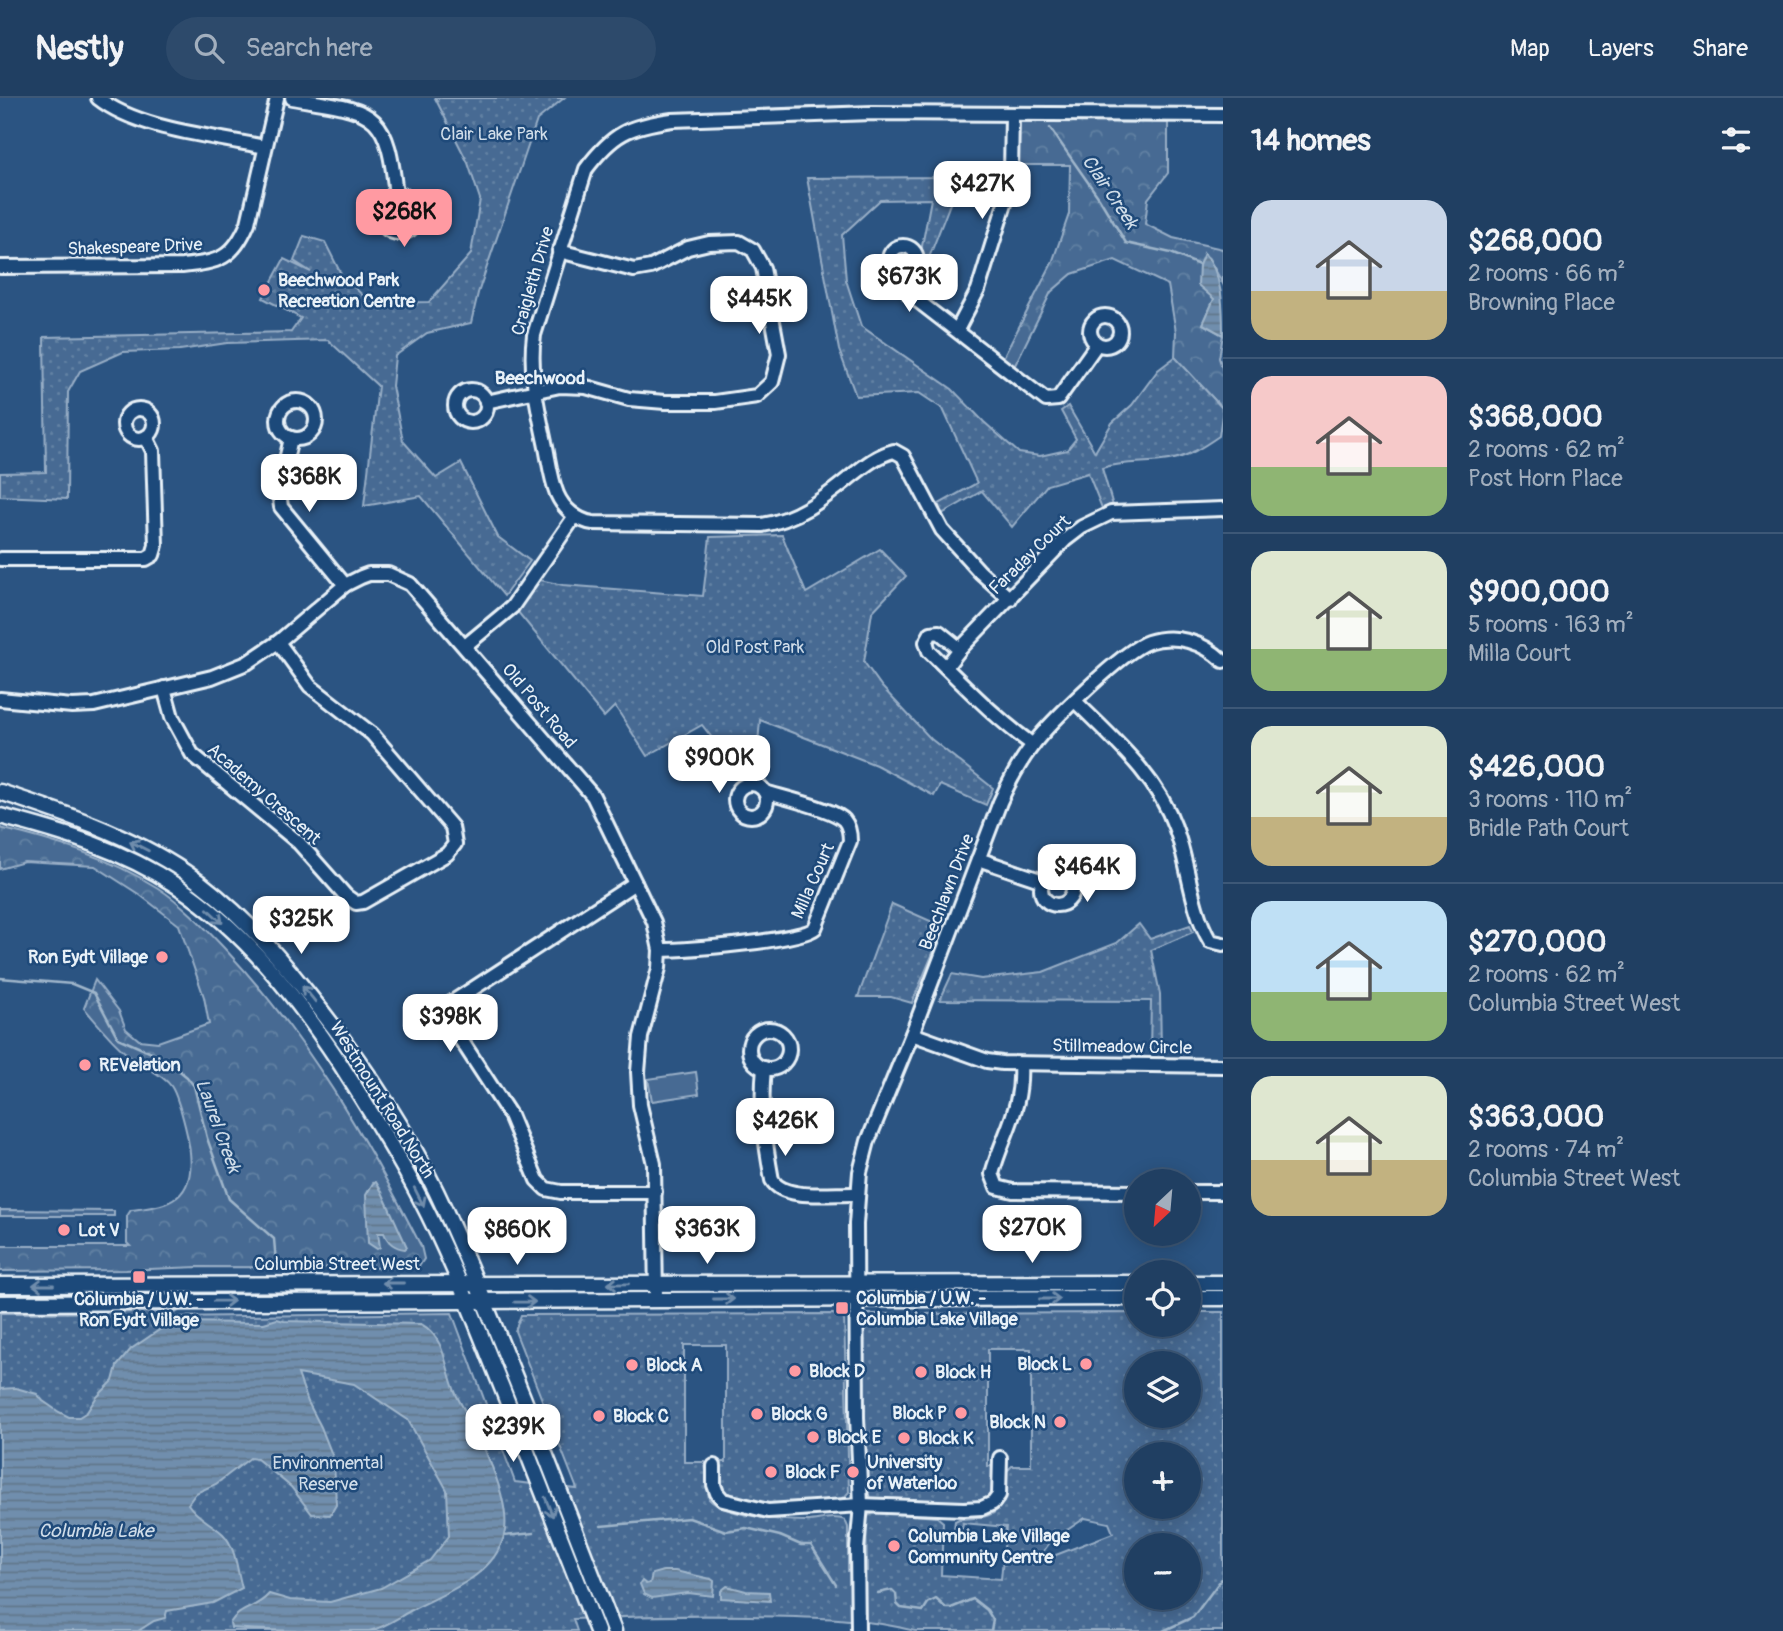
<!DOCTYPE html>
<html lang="en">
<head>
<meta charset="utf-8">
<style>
	body { margin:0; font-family:Pangolin,sans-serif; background:#2d4a6b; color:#f1f3f6; height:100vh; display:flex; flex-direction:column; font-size:26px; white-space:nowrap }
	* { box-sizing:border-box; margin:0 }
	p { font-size:23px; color:#a2afbe }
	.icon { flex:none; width:38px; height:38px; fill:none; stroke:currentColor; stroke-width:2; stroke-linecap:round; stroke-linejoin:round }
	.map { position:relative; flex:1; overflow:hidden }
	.details { display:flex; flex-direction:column; background:#203f62; width:560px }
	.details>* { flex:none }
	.needle { width:46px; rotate:206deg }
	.tools { position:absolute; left:1124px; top:1071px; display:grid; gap:14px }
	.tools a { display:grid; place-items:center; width:77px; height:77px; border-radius:50%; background:#203f62; box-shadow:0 4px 18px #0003,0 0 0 2px #3d5877; font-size:35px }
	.price { position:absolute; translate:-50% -60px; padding:0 16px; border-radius:14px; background:#fff; color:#222; font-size:23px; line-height:46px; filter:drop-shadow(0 2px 4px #0008) }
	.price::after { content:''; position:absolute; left:50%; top:42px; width:21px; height:16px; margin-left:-10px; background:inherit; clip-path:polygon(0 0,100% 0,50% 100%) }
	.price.on { background:#ff9aa2; color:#111 }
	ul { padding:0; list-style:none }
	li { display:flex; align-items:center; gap:21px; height:175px; padding:0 28px }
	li+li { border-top:2px solid #3d5877 }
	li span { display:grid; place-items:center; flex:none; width:196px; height:140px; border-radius:21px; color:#555 }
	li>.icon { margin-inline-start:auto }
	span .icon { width:84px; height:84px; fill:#fffc; stroke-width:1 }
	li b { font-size:30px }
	h2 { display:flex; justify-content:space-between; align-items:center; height:84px; padding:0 28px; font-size:30px }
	header { display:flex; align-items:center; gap:42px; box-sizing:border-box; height:98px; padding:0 35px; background:#203f62; border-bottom:2px solid #3d5877 }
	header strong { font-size:33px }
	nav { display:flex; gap:38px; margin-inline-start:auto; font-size:24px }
	.search { width:490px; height:63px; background:#2d4a6b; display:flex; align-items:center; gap:18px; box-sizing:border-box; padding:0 24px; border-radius:38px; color:#a2afbe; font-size:26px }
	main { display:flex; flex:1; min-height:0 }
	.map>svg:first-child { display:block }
	.grass { fill:#476b93; stroke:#98aec6; stroke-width:2 }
	.forest { fill:url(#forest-crowns); stroke:#98aec6; stroke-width:2 }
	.park { fill:url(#park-dots); stroke:#98aec6; stroke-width:2; fill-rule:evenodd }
	.water { fill:url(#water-rules); stroke:#a0b6cb; stroke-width:2 }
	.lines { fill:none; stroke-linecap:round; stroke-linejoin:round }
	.stream { stroke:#a0b6cb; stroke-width:2.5 }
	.minor-casing { stroke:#e8f1f8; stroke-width:18 }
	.major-casing { stroke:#e8f1f8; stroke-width:19 }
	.minor { stroke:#1f4a7a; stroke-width:12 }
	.major { stroke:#1f4a7a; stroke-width:14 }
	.oneway { stroke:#6f8dac }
	.poi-dot { fill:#ff9aa2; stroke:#1f4a7a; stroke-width:2.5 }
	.labels { text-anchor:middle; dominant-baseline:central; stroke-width:5; stroke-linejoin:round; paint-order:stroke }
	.park-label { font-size:18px; fill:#d0dde9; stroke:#1f4a7a }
	.street-label { font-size:18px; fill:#e8f1f8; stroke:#1f4a7a }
	.poi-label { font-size:18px; font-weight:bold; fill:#e8f1f8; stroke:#1f4a7a; text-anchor:start }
	.water-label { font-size:19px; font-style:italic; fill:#d0dde9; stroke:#1f4a7a }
	.neighbourhood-label { font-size:19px; font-weight:bold; fill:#e8f1f8; stroke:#1f4a7a }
</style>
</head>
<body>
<header>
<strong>Nestly</strong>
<div class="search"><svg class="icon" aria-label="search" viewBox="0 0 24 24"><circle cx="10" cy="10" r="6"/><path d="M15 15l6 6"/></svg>Search here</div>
<nav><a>Map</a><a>Layers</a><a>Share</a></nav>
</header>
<main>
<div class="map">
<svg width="1223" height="1533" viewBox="0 0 1223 1533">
	<defs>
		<pattern id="forest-crowns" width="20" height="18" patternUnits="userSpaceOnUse" patternTransform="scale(1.75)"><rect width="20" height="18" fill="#476b93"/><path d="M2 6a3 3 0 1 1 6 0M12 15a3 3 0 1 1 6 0" fill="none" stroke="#6281a3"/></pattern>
		<pattern id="park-dots" width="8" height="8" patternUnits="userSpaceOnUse" patternTransform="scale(1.75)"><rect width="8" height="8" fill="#476b93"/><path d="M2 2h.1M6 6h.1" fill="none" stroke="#6281a3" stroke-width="1.8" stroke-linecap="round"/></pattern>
		<pattern id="water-rules" width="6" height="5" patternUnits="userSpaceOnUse" patternTransform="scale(1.75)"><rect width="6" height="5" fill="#708ead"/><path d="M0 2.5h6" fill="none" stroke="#61768a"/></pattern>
	</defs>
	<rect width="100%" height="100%" fill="#2b5482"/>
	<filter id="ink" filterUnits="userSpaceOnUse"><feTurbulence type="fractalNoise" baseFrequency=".0143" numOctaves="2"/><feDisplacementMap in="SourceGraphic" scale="14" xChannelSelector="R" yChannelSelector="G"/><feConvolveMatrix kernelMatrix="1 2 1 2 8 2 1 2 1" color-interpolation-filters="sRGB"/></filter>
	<g filter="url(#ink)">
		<g class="grass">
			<path d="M696,974L699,996L652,1003L648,981Z"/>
			<path d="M0,1112L114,1113V1118H0Z"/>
		</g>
		<g class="forest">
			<path d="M1018,23L1168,25V75L1148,101L1145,126L1173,140L1223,151V186L1208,159L1215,200L1203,226L1223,237L1219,260L1223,273V311L1175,259L1176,234L1168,187L1115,162L1072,176L1051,194L1015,267L1003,260L1052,165L1069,116L1070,67H1018Z"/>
			<path d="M0,730C55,743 110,760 158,790C183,806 205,830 225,851C307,938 367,1042 421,1148L424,1161L418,1170L198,1169L125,1172L0,1173V1148H130L127,1145V1118L131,1112C144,1110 162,1109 173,1102C202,1085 188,1038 181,1013C178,1005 176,995 171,988C163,977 148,971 136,963C116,949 100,928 84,910L95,882L119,913L126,931L139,942L158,944L209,926L204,899L179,827L140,797L95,768L24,764L0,771Z"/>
		</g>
		<g class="park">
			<path d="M435,0H564L537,22L478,195L471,225L427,235L395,258L392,288L403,343L436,380L461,365L498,439L530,463L504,498L421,398L364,408L378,288L328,242L227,245L180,252L123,254L80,273L68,294L67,401L0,398V375L46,374L44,239L291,234L301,220L263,200L284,161L311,174L294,163L304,138L325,144L342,178L371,205L429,204L471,156L480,101L468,65Z"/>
			<path d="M1000,67L996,99L955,93L923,175L922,148L931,101L880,102L842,137L846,182L861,228L952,291L984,324L1019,355L1040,358L1067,352L1076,341L1061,313L1068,308L1095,354L1112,325L1132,307L1158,272L1175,259L1223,311L1219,338C1203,349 1188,359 1169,362C1146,366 1125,363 1102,370L1113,408L1102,410L1088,375L1047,387L1012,429L982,393L940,417L939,406L977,385L943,311L919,295L856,298L839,252L807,80L949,79Z"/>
			<path d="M782,437L806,495L880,451L906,478L872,514L864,564L882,589L931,641L993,690L986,707L940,687L934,698L876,667L760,622L755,682H745L702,627L647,658L615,608L604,619L517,513L540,482L563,487L703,498L710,439Z"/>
			<path d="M892,806L944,829L912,905L891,899H858Z"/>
			<path d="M1139,826L1150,841L1190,827L1193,834L1151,852L1160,896L1161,953L1150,954L1151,903L940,902L952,876L981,881L1043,874L1117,845Z"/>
			<path d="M177,1214L169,1219L452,1215L515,1384L577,1391L515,1233L521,1217L844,1216L849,1394L840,1404L770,1409L729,1401L719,1388L718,1364H726V1247H684V1364H705L709,1401C725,1418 782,1423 806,1423C819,1423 832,1417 845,1422L848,1429V1473H867L866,1423L869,1417L876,1414L937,1419L943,1424L941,1477L1001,1481L1006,1429L963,1425L962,1431H954L955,1423L959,1421C974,1420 999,1421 1003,1402C1005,1393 1003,1383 1006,1374L1012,1368H1031V1251H988V1368H992L993,1393L987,1403L977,1407L878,1403L870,1399L866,1393L862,1317V1236L865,1216L1136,1215V1227H1188V1214H1223V1533H915C860,1519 806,1519 750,1518C691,1517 632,1518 573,1521L577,1533H0V1215ZM1136,1265H1188V1318H1136ZM1136,1356H1188V1409H1136ZM1085,1420L1109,1425L1113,1435L1035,1465L1051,1443ZM1136,1447H1188V1500H1136Z"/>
		</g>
		<g class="water">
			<path d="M1204,155C1223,176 1223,209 1223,237L1203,226L1214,201L1198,187L1199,167Z"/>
			<path d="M376,1084L382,1094L407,1149L405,1151C394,1150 388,1145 384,1135H378L380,1149L377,1151L368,1145L366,1097L373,1085Z"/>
			<path d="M277,1221L284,1223L421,1226C449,1241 445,1280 460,1304C478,1335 513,1402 504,1438C493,1479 446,1494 412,1512C399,1519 384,1530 369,1533C358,1533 344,1533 332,1533C298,1533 264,1533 231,1530L230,1525C241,1508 255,1512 269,1496L290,1502L330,1504L381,1490L430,1462L449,1438L447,1392L408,1322L354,1286L298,1276L308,1304L321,1329L334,1362L336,1407L330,1417L312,1416L291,1389L257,1361L250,1360L216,1386L196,1395L188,1406C197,1420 212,1425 223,1436C236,1449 237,1473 242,1490L213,1505L167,1513L165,1520L154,1523L138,1533H0V1291L16,1290L37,1296L43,1303L59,1314L69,1319H79L87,1314L96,1300L113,1283L117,1268L131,1251L171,1224L264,1225Z"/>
			<path d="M663,1473H675L711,1481L714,1483L713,1498L688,1495L652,1500L644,1496L640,1486L642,1483L646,1486L650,1485L652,1476Z"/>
			<path d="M727,1488L746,1493L769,1494L770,1503L721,1500V1493Z"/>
		</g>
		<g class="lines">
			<g class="stream">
				<path d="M1050,30L1099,100L1126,145L1171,155L1199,167"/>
				<path d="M0,880L72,886L94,895L118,940L165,961L187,979L194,988L207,1040L229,1101L274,1141L276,1164"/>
				<path d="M601,1428L689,1420L726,1433L746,1430L780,1438L801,1447H811L836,1487"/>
				<path d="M504,1438L534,1435"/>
				<path d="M878,1495L892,1492L896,1496L897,1506L901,1510L923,1513L928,1505L936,1501L946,1510H951L973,1501L987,1512L993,1522L991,1533"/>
				<path d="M1163,1533L1193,1519L1223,1479"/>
			</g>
			<g class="minor-casing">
				<g id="minor">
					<path d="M98,0C138,32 215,38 265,49"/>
					<path d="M292,0C374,14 387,9 396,98"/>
					<circle cx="399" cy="116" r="19"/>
					<circle cx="903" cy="162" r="14"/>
					<path d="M0,169L182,168C219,164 233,161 248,125L277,0"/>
					<path d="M904,176V187L909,196L1046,302L1058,301L1097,246"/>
					<circle cx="1105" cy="233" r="15"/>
					<path d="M957,232L978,192L1008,96L1011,75L1012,17"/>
					<circle cx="471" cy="308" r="16"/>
					<circle cx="297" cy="322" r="19"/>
					<path d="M486,304L560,288L586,289L629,301L665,304H715L757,298L772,284L779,256L763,170L753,152L739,144L709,145L688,150L651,169L634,172L559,153"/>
					<circle cx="139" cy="326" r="15"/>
					<path d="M291,340L279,393L281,409L345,487"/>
					<path d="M0,461H146L153,457L156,447L153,353L146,339"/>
					<path d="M1010,501L980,474L942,432L903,358L894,353C875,358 863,369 848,381C822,402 796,422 762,427L593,425C577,423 563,410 557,396C551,381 549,364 546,349C538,311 529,275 534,237L586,71C613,35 629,28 672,22L872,15L1223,17"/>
					<path d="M465,548L512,509L575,418"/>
					<path d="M960,551L939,534L931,535L926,544L929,553C963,586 994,619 1033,647"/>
					<path d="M946,569L960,551L1065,442L1082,429L1111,415L1223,411"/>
					<path d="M164,590L172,619L192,656L299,745L346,798L356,805L363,804L447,756L455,746L452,729L372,636L310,588L278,544"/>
					<path d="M0,601L72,608L94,607L212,579L247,565L278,544L345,487L361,479L369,476H388L410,486L593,698L654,824L660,852L659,870L641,939L638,974L640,1007L654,1066L656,1201"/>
					<path d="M1075,603C1113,641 1157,678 1175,729C1189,766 1190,809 1210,843L1223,846"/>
					<circle cx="751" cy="702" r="16"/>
					<path d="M978,761L1043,783"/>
					<circle cx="1057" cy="791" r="16"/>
					<path d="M635,785L451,905L450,925L510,1017L537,1082L546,1091L561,1094H655"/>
					<path d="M660,852C684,852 802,843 815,830L850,743C850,735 849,728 844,722C833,711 781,699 765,694"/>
					<circle cx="769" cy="951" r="20"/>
					<path d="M912,936L987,963L1002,965L1223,968"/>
					<path d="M1020,966C1023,1011 1003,1035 992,1076L997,1089L1013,1093L1136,1094"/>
					<path d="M764,970C760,1008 765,1044 772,1082C784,1103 833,1095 857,1096"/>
					<path d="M1188,1094H1223"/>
					<path d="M714,1368V1387L717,1395L723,1402L768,1413L861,1407L964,1411L982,1410L993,1405L999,1397L1000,1360"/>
					<path d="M858,1533L857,1451L861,1407L857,1319L856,1126L860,1074L868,1043L912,936L1000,704C1009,684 1019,665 1032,648C1049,625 1124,552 1148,544C1175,535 1203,544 1223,563"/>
				</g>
			</g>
			<g class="major-casing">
				<g id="major">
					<path d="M0,694C64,715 128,736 185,774C232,806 270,848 305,892C355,954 401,1021 436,1093C468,1160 495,1230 523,1299C553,1377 584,1455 614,1533"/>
					<path d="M0,718C62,734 123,752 177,788C245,833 297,900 341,967C369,1011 396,1054 420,1100C452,1161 476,1226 502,1290C534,1371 566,1452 597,1533"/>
					<path d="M1188,1185H1223"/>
					<path d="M0,1187L1136,1185"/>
					<path d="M1188,1200H1223"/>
					<path d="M0,1205L1136,1200"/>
				</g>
			</g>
			<use href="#minor" class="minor"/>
			<use href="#major" class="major"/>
		</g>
		<defs><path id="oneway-shaft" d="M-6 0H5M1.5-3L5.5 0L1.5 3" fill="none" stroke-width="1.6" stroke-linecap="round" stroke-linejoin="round" transform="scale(1.75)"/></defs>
		<g class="oneway">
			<use href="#oneway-shaft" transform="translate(139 748) rotate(-153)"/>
			<use href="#oneway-shaft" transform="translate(215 818) rotate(43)"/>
			<use href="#oneway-shaft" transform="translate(309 896) rotate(-129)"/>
			<use href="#oneway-shaft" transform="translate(419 1099) rotate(63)"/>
			<use href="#oneway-shaft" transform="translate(393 1185) rotate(180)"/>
			<use href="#oneway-shaft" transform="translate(618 1186) rotate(179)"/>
			<use href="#oneway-shaft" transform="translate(43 1187) rotate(180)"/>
			<use href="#oneway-shaft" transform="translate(724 1201)"/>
			<use href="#oneway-shaft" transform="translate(1050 1201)"/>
			<use href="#oneway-shaft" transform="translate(224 1203) rotate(-1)"/>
			<use href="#oneway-shaft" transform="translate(525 1204) rotate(-1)"/>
			<use href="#oneway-shaft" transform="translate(549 1409) rotate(68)"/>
		</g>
	</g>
	<g class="poi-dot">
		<circle cx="264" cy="192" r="7"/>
		<circle cx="162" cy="859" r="7"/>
		<circle cx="85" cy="967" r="7"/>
		<circle cx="64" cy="1132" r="7"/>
		<rect x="132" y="1172" width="14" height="14" rx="3.5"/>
		<rect x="835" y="1203" width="14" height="14" rx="3.5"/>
		<circle cx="1086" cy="1266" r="7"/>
		<circle cx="632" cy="1267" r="7"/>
		<circle cx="795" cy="1273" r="7"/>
		<circle cx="921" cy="1274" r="7"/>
		<circle cx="961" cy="1315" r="7"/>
		<circle cx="757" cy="1316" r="7"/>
		<circle cx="599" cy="1318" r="7"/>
		<circle cx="1060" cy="1324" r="7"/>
		<circle cx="813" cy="1339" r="7"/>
		<circle cx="904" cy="1340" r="7"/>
		<circle cx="771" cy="1374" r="7"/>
		<circle cx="853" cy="1374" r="7"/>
		<circle cx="894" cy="1448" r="7"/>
	</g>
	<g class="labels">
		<g class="park-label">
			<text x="494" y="36">Clair Lake Park</text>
			<text x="755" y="549">Old Post Park</text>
			<text x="328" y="1365">Environmental<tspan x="328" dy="21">Reserve</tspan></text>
		</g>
		<g class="street-label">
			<text transform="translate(135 149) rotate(-2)">Shakespeare Drive</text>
			<text transform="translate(533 183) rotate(-74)">Craigleith Drive</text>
			<text transform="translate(1030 457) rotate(-44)">Faraday Court</text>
			<text transform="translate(539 608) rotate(50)">Old Post Road</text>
			<text transform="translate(264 696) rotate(41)">Academy Crescent</text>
			<text transform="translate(813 783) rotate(-66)">Milla Court</text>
			<text transform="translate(947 794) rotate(-69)">Beechlawn Drive</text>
			<text transform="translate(1122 949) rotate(1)">Stillmeadow Circle</text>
			<text transform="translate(382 1002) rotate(58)">Westmount Road North</text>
			<text x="337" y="1166">Columbia Street West</text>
		</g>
		<g class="poi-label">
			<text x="278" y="182">Beechwood Park<tspan x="278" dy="21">Recreation Centre</tspan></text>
			<text x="148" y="859" text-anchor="end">Ron Eydt Village</text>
			<text x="99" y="967">REVelation</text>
			<text x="78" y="1132">Lot V</text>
			<text x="856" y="1200">Columbia / U.W. -<tspan x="856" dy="21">Columbia Lake Village</tspan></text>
			<text x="139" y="1201" text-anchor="middle">Columbia / U.W. -<tspan x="139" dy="21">Ron Eydt Village</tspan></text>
			<text x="1072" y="1266" text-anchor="end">Block L</text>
			<text x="646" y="1267">Block A</text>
			<text x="809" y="1273">Block D</text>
			<text x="935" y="1274">Block H</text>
			<text x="947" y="1315" text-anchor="end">Block P</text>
			<text x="771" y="1316">Block G</text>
			<text x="613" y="1318">Block C</text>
			<text x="1046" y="1324" text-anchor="end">Block N</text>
			<text x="827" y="1339">Block E</text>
			<text x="918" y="1340">Block K</text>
			<text x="867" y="1364">University<tspan x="867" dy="21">of Waterloo</tspan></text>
			<text x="785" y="1374">Block F</text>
			<text x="908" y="1438">Columbia Lake Village<tspan x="908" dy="21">Community Centre</tspan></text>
		</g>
		<g class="water-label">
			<text transform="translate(1110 94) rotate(56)">Clair Creek</text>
			<text transform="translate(218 1028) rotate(70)">Laurel Creek</text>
			<text x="96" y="1433">Columbia Lake</text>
		</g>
		<g class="neighbourhood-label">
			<text x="540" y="280">Beechwood</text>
		</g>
	</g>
</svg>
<div class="tools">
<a><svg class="needle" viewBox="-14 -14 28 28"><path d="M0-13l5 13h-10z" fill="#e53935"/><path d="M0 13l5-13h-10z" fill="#a2afbe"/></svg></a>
<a><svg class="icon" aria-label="locate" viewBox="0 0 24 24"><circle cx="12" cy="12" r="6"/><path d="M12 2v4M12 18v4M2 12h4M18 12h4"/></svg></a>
<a><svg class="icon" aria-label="layers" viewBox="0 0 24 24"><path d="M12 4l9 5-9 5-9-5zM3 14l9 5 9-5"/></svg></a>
<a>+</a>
<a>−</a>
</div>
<b class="price" style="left:982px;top:123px">$427K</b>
<b class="price on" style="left:404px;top:151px">$268K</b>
<b class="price" style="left:909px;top:216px">$673K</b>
<b class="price" style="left:759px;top:238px">$445K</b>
<b class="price" style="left:309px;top:416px">$368K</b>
<b class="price" style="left:719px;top:697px">$900K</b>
<b class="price" style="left:1087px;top:806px">$464K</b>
<b class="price" style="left:301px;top:858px">$325K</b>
<b class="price" style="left:450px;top:956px">$398K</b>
<b class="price" style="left:785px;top:1060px">$426K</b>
<b class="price" style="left:1032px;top:1167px">$270K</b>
<b class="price" style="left:707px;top:1168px">$363K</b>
<b class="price" style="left:517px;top:1169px">$860K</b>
<b class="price" style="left:513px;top:1366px">$239K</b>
</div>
<section class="details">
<h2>14 homes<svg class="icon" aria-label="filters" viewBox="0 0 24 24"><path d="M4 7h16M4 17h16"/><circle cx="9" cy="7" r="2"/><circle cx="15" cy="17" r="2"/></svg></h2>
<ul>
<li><span style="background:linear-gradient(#c9d6e8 65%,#c2b280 0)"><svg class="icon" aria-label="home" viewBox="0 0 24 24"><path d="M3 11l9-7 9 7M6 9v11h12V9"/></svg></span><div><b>$268,000</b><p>2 rooms · 66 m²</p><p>Browning Place</p></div></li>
<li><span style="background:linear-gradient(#f6c9c9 65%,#8fb573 0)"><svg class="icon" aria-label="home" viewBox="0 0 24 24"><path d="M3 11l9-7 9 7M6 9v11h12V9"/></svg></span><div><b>$368,000</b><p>2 rooms · 62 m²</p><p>Post Horn Place</p></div></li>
<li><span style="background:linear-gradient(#dfe7d0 70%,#8fb573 0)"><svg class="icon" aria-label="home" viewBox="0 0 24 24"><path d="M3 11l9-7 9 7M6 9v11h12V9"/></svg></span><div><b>$900,000</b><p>5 rooms · 163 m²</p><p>Milla Court</p></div></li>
<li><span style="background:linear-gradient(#dfe7d0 65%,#c2b280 0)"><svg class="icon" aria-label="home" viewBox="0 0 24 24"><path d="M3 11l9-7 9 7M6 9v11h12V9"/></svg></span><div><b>$426,000</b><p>3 rooms · 110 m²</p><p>Bridle Path Court</p></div></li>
<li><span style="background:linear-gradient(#bfe0f5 65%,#8fb573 0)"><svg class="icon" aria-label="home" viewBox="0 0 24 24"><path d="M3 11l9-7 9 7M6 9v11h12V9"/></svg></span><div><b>$270,000</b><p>2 rooms · 62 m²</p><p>Columbia Street West</p></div></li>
<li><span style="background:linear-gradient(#dfe7d0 60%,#c2b280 0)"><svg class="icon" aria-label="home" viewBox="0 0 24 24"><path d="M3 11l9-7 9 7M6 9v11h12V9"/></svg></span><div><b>$363,000</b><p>2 rooms · 74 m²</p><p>Columbia Street West</p></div></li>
</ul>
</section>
</main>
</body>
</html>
